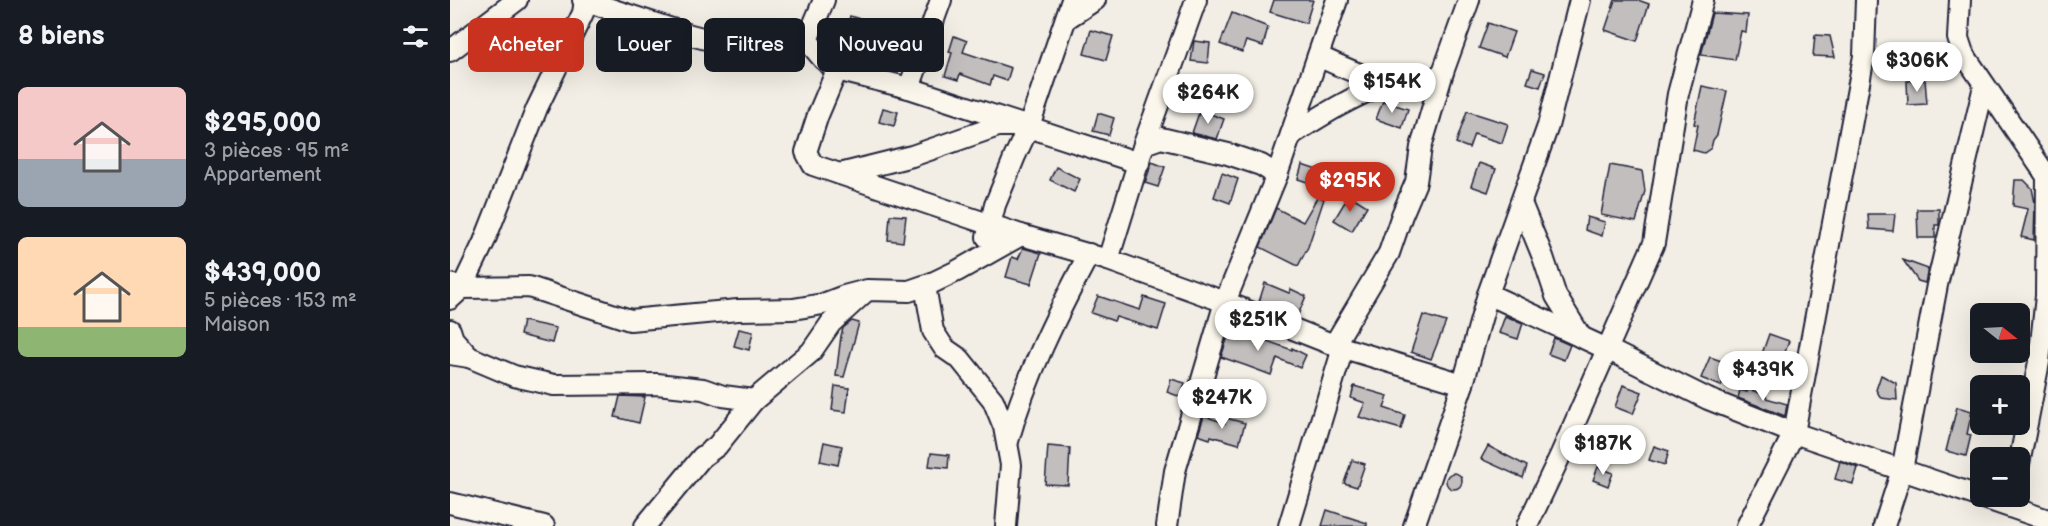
<!DOCTYPE html>
<html lang="fr">
<head>
<meta charset="utf-8">
<style>
	body { margin:0; font-family:"Balsamiq Sans",sans-serif; background:#20242c; color:#f1f3f6; height:100vh; display:flex; flex-direction:column; font-size:22px; white-space:nowrap }
	* { box-sizing:border-box; margin:0 }
	p { font-size:20px; color:#9ea1a6 }
	.icon { flex:none; width:33px; height:33px; fill:none; stroke:currentColor; stroke-width:2; stroke-linecap:round; stroke-linejoin:round }
	.map { position:relative; flex:1; overflow:hidden }
	.details { display:flex; flex-direction:column; background:#171b24; width:450px }
	.details>* { flex:none }
	.guide { position:absolute; left:18px; top:18px; width:570px; height:54px; display:flex; gap:12px }
	.needle { width:39px; rotate:108deg }
	.buttons { position:absolute; left:1520px; top:303px; display:grid; gap:12px }
	.buttons a { display:grid; place-items:center; width:60px; height:60px; border-radius:9px; background:#171b24; box-shadow:0 6px 24px #0002; font-size:30px }
	.price { position:absolute; translate:-50% -51px; padding:0 14px; border-radius:21px; background:#fff; color:#222; font-size:20px; line-height:39px; filter:drop-shadow(0 2px 3px #0008) }
	.price::after { content:''; position:absolute; left:50%; top:36px; width:18px; height:14px; margin-left:-9px; background:inherit; clip-path:polygon(0 0,100% 0,50% 100%) }
	.price.on { background:#c8321e; color:#fff }
	ul { padding:0; list-style:none }
	li { display:flex; align-items:center; gap:18px; height:150px; padding:0 18px }
	li span { display:grid; place-items:center; flex:none; width:168px; height:120px; border-radius:9px; color:#555 }
	li>.icon { margin-inline-start:auto }
	span .icon { width:72px; height:72px; fill:#fffc; stroke-width:1 }
	li b { font-size:26px }
	h2 { display:flex; justify-content:space-between; align-items:center; height:72px; padding:0 18px; font-size:26px }
	.pill { padding:0 21px; border-radius:9px; background:#171b24; box-shadow:0 6px 24px #0002; font-size:21px; line-height:54px }
	.pill.on { background:#c8321e; color:#fff }
	main { display:flex; flex:1; min-height:0 }
	.map>svg:first-child { display:block }
	.building { fill:#c2bebe; stroke:#22223b; stroke-width:1.5 }
	.lines { fill:none; stroke-linecap:round; stroke-linejoin:round }
	.minor-casing { stroke:#22223b; stroke-width:24 }
	.minor { stroke:#fbf7ec; stroke-width:20 }
</style>
</head>
<body>
<main>
<section class="details">
<h2>8 biens<svg class="icon" aria-label="filters" viewBox="0 0 24 24"><path d="M4 7h16M4 17h16"/><circle cx="9" cy="7" r="2"/><circle cx="15" cy="17" r="2"/></svg></h2>
<ul>
<li><span style="background:linear-gradient(#f6c9c9 60%,#9aa5b1 0)"><svg class="icon" aria-label="home" viewBox="0 0 24 24"><path d="M3 11l9-7 9 7M6 9v11h12V9"/></svg></span><div><b>$295,000</b><p>3 pièces · 95 m²</p><p>Appartement</p></div></li>
<li><span style="background:linear-gradient(#ffd9b3 75%,#8fb573 0)"><svg class="icon" aria-label="home" viewBox="0 0 24 24"><path d="M3 11l9-7 9 7M6 9v11h12V9"/></svg></span><div><b>$439,000</b><p>5 pièces · 153 m²</p><p>Maison</p></div></li>
</ul>
</section>
<div class="map">
<svg width="1598" height="526" viewBox="0 0 1598 526">
	<rect width="100%" height="100%" fill="#f2eee5"/>
	<filter id="ink" filterUnits="userSpaceOnUse"><feTurbulence type="fractalNoise" baseFrequency=".0167" numOctaves="2"/><feDisplacementMap in="SourceGraphic" scale="12" xChannelSelector="R" yChannelSelector="G"/><feConvolveMatrix kernelMatrix="1 2 1 2 8 2 1 2 1" color-interpolation-filters="sRGB"/></filter>
	<g filter="url(#ink)">
		<g class="building">
			<path d="M824,0H863L856,23L820,12Z"/>
			<path d="M1165,0H1188L1199,4L1187,41L1155,30Z"/>
			<path d="M782,13L818,27L813,46L796,41L792,52L770,44Z"/>
			<path d="M1262,13L1298,15L1296,32L1291,31L1285,60L1251,55Z"/>
			<path d="M400,16L420,22L415,39L395,33Z"/>
			<path d="M1038,23L1064,32L1055,57L1029,48Z"/>
			<path d="M641,30L663,36L656,60L634,54Z"/>
			<path d="M1365,35L1380,36L1385,57L1363,56Z"/>
			<path d="M504,36L517,41L513,52L561,68L557,81L543,76L540,85L510,74L508,80L495,76L502,53L499,52Z"/>
			<path d="M56,39L69,49L60,60L48,51Z"/>
			<path d="M744,41L760,43L758,63L741,61Z"/>
			<path d="M1082,69L1095,73L1090,87L1077,83Z"/>
			<path d="M1475,80L1477,104L1458,105L1457,81Z"/>
			<path d="M1252,86L1277,91L1267,135L1263,140L1261,148L1254,153L1243,150L1248,125L1244,124Z"/>
			<path d="M933,101L958,109L952,128L926,119Z"/>
			<path d="M433,108L448,112L444,126L429,122Z"/>
			<path d="M750,110L774,119L767,139L742,133Z"/>
			<path d="M1017,111L1058,124L1052,143L1024,134L1019,148L1006,143Z"/>
			<path d="M648,113L664,118L659,135L643,131Z"/>
			<path d="M702,162L715,167L708,187L695,183Z"/>
			<path d="M1029,163L1046,169L1038,192L1021,186Z"/>
			<path d="M852,165L870,171L866,185L848,179Z"/>
			<path d="M1160,165L1192,171L1195,191L1186,222L1151,215Z"/>
			<path d="M606,167L630,179L624,192L600,180Z"/>
			<path d="M772,173L788,179L780,203L764,197Z"/>
			<path d="M1565,180H1574L1582,188L1585,203L1584,240L1571,237L1578,209L1563,206Z"/>
			<path d="M899,195L917,206L902,231L884,220Z"/>
			<path d="M868,196L874,199L858,247L848,266L810,247L826,208L853,222Z"/>
			<path d="M1467,209H1489V225H1485V238H1468Z"/>
			<path d="M1418,214H1445L1443,231L1419,229Z"/>
			<path d="M440,215L456,216L453,242L438,240Z"/>
			<path d="M1137,217L1155,222L1152,236L1135,230Z"/>
			<path d="M573,248L591,253L581,284L556,277L562,257L568,259Z"/>
			<path d="M1453,260L1478,269L1475,283L1468,281Z"/>
			<path d="M815,283L839,293L841,289L856,296L848,315L830,307L829,310L809,302Z"/>
			<path d="M648,296L690,310L694,297L716,304L708,330L666,317L664,321L641,313Z"/>
			<path d="M973,315L996,322L981,359L961,352Z"/>
			<path d="M1055,316L1073,323L1068,339L1049,333Z"/>
			<path d="M73,321L106,328L102,343L70,335Z"/>
			<path d="M402,321L409,323L394,377L386,376L391,336L393,328Z"/>
			<path d="M781,328L842,350V348L856,355L850,368L827,358L821,375L797,366L771,357Z"/>
			<path d="M289,329L303,332L299,350L284,346Z"/>
			<path d="M1319,334L1339,341L1328,372L1308,365Z"/>
			<path d="M1104,338L1120,345L1114,360L1098,354Z"/>
			<path d="M1260,357L1280,364L1271,386L1251,378Z"/>
			<path d="M1431,375L1446,383L1447,400L1431,398L1426,390Z"/>
			<path d="M721,379L735,383L731,397L717,392Z"/>
			<path d="M1173,385L1192,392L1183,414L1165,407Z"/>
			<path d="M385,386L399,388L396,412L382,410Z"/>
			<path d="M904,386L938,396L934,408L955,415L951,429L909,417L915,403L901,398Z"/>
			<path d="M1298,389L1316,395V398L1337,404L1335,416L1288,398L1290,390L1297,392Z"/>
			<path d="M170,396L195,397L189,423L165,417Z"/>
			<path d="M1507,407L1522,411L1517,434L1521,435L1516,456L1496,451Z"/>
			<path d="M754,416L775,423L776,418L795,423L789,444L761,436L760,439L748,435Z"/>
			<path d="M374,442L392,446L388,465L370,461Z"/>
			<path d="M598,446L620,448L618,485L595,484Z"/>
			<path d="M1038,446L1077,466L1073,478L1031,459Z"/>
			<path d="M1204,446L1219,451L1215,465L1199,460Z"/>
			<path d="M481,453L499,455L498,468L479,466Z"/>
			<path d="M902,460L915,464L907,487L894,483Z"/>
			<path d="M1390,461L1408,468L1403,484L1385,479Z"/>
			<path d="M1148,467L1163,473L1158,486L1143,480Z"/>
			<circle cx="1004" cy="481" r="8"/>
			<path d="M877,510L917,523V526H872Z"/>
		</g>
		<g class="lines">
			<g class="minor-casing">
				<g id="minor">
					<path d="M133,0L237,34L286,47L357,40"/>
					<path d="M1510,0L1508,38L1513,53L1598,178"/>
					<path d="M616,19L645,0"/>
					<path d="M357,40L373,59L387,70L459,88L689,163"/>
					<path d="M357,40L374,0"/>
					<path d="M0,51L67,0"/>
					<path d="M868,56C894,68 944,92 974,85C981,83 988,76 993,72"/>
					<path d="M387,70L368,115L356,152L363,165L571,235L658,260L775,302L884,345L1013,384"/>
					<path d="M459,88L491,0"/>
					<path d="M841,135C874,114 903,96 940,82"/>
					<path d="M694,144L711,138L778,154L811,165L827,175"/>
					<path d="M390,174L462,156L548,126H567"/>
					<path d="M1071,203L1093,257L1106,296L1131,337"/>
					<path d="M537,237L545,205L565,156L579,126L622,0"/>
					<path d="M658,260L694,144L746,0"/>
					<path d="M0,284L12,288L79,287L180,320L288,310L343,309L373,304L394,296L417,290L459,291L482,283L507,271L571,235"/>
					<path d="M475,286L483,331L494,348L510,359L543,400L554,427L561,465L556,526"/>
					<path d="M1038,294L1157,349L1258,399L1344,433L1598,520"/>
					<path d="M0,299L12,288L34,242L87,108L133,13L135,0"/>
					<path d="M0,330L3,339L19,357"/>
					<path d="M884,345L939,253L952,215L966,182L971,147L993,72L1019,0"/>
					<path d="M0,354L19,357L64,376L104,385L207,384L253,389L273,396L304,400"/>
					<path d="M558,441C576,376 607,314 639,254"/>
					<path d="M1569,464L1589,362L1596,296L1597,176"/>
					<path d="M0,503L94,526"/>
					<path d="M195,526L252,457L267,446L304,400L361,352L381,323L416,291"/>
					<path d="M717,526L725,471L775,302L827,175L887,0"/>
					<path d="M839,526L893,348"/>
					<path d="M964,526L1013,384L1038,294L1098,126L1130,0"/>
					<path d="M1077,526L1111,454L1204,243L1228,94L1253,0"/>
					<path d="M1297,526L1344,433L1414,56L1416,0"/>
					<path d="M1434,526L1452,470L1487,285L1534,86"/>
				</g>
			</g>
			<use href="#minor" class="minor"/>
		</g>
	</g>
</svg>
<div class="buttons">
<a><svg class="needle" viewBox="-14 -14 28 28"><path d="M0-13l5 13h-10z" fill="#e53935"/><path d="M0 13l5-13h-10z" fill="#9ea1a6"/></svg></a>
<a>+</a>
<a>−</a>
</div>
<b class="price" style="left:1467px;top:93px">$306K</b>
<b class="price" style="left:942px;top:114px">$154K</b>
<b class="price" style="left:758px;top:125px">$264K</b>
<b class="price on" style="left:900px;top:213px">$295K</b>
<b class="price" style="left:808px;top:352px">$251K</b>
<b class="price" style="left:1313px;top:402px">$439K</b>
<b class="price" style="left:772px;top:430px">$247K</b>
<b class="price" style="left:1153px;top:476px">$187K</b>
<div class="guide">
<a class="pill on">Acheter</a>
<a class="pill">Louer</a>
<a class="pill">Filtres</a>
<a class="pill">Nouveau</a>
</div>
</div>
</main>
</body>
</html>
